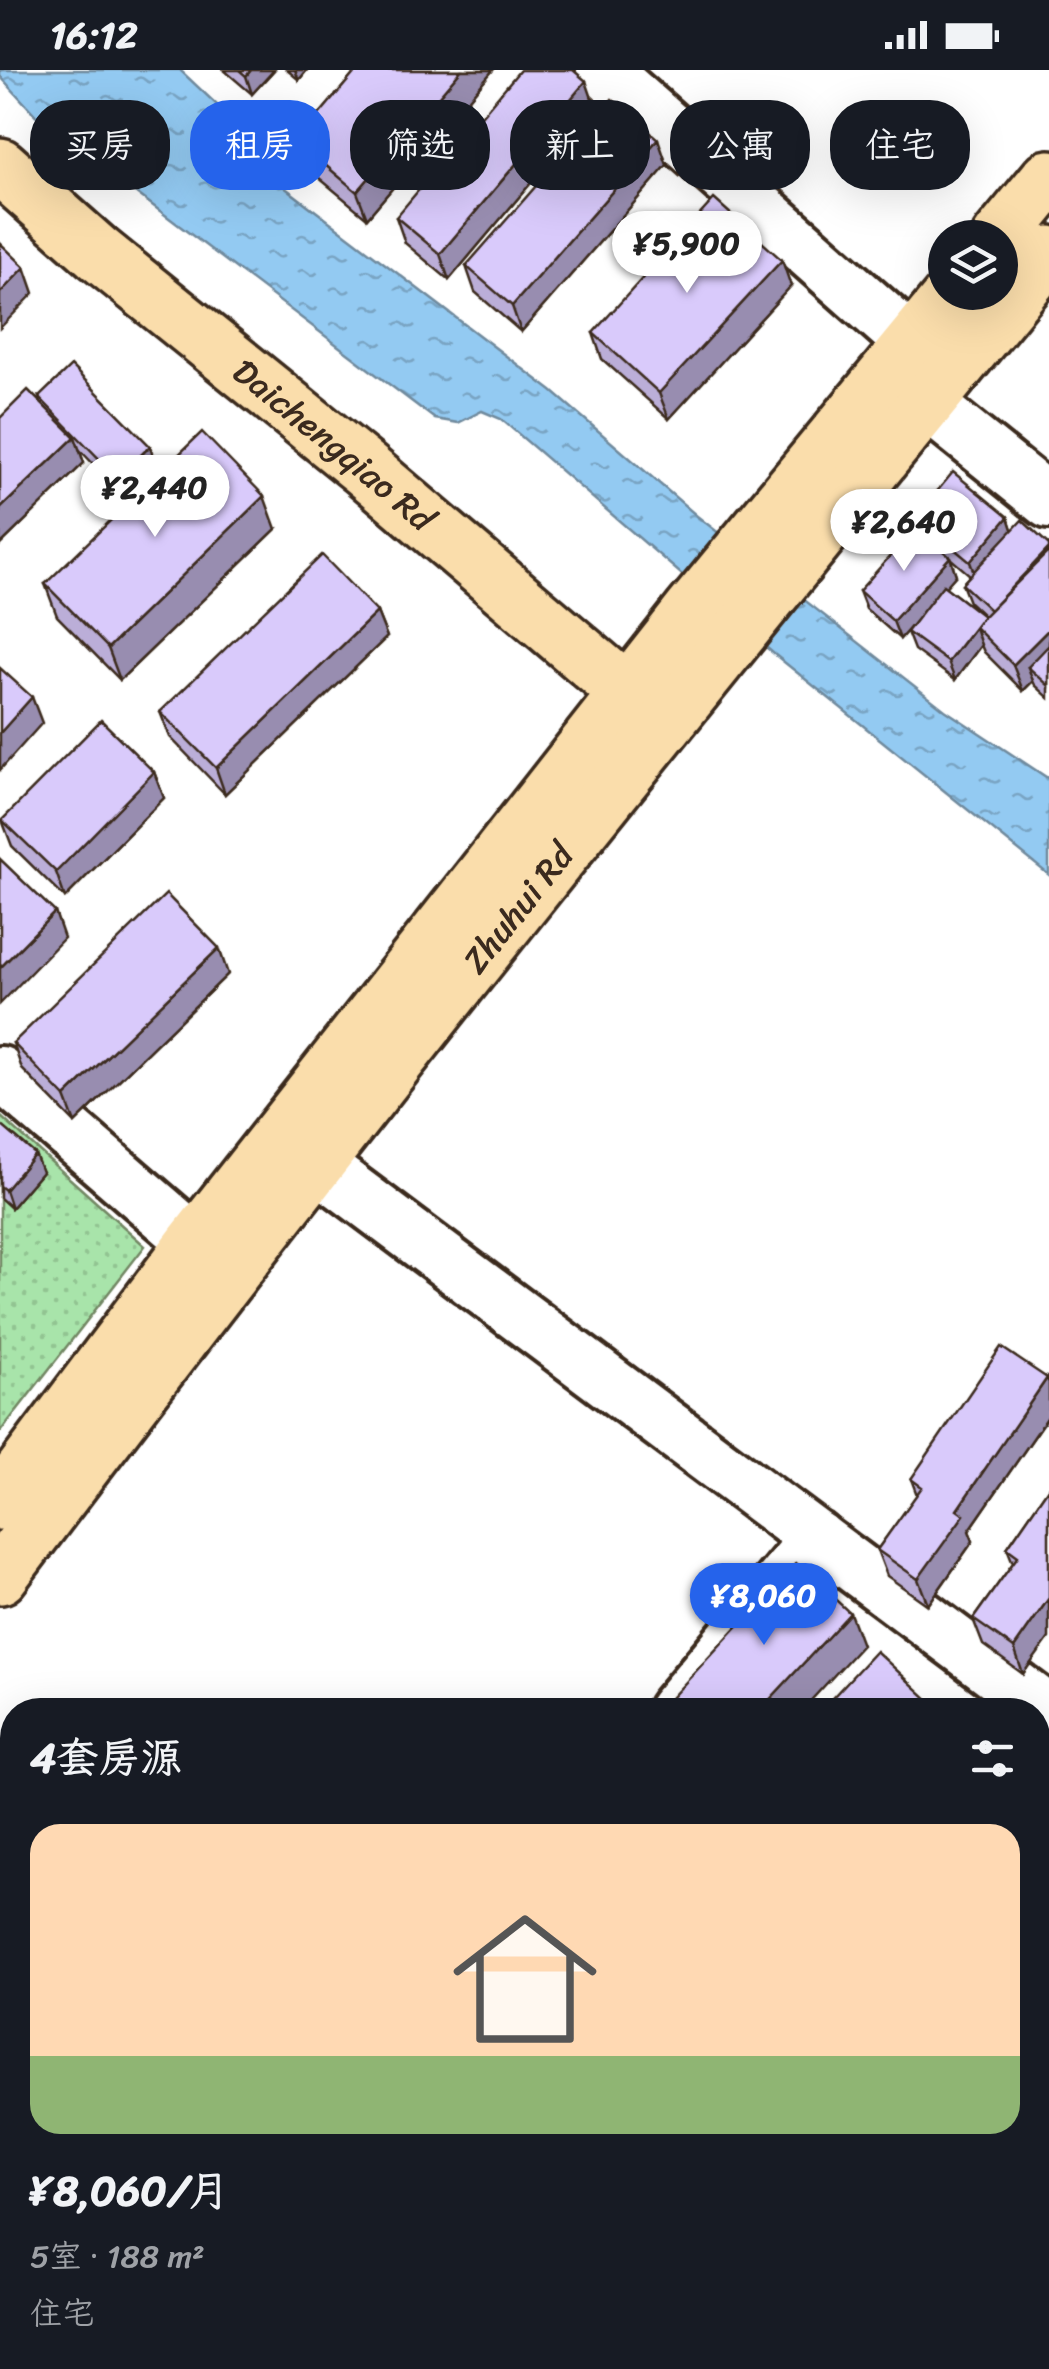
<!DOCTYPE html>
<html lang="zh">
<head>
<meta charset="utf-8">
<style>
	body { margin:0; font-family:Sriracha,"LXGW WenKai TC",sans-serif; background:#242831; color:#f1f3f6; height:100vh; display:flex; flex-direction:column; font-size:38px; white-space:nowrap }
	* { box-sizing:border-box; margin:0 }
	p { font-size:32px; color:#9ea1a6 }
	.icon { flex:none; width:55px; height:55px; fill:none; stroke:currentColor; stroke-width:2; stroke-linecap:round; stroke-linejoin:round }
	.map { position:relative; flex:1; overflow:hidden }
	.drawer { position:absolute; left:0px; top:1628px; width:1050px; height:672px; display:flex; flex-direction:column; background:#171b24; border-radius:40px 40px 0 0; box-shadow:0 10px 40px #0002 }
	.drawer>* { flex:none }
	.top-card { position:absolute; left:30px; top:30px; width:990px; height:90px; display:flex; gap:20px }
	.fabs { position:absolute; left:928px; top:150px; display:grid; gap:20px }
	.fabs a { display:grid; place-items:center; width:90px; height:90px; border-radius:50%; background:#171b24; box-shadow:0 10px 40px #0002; font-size:50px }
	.price { position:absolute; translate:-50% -85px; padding:0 22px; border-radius:35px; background:#fff; color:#222; font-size:32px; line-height:65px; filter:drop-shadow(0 2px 5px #0008) }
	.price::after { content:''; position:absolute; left:50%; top:60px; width:30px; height:22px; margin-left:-15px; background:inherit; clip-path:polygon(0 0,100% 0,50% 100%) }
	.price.active { background:#2563eb; color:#fff }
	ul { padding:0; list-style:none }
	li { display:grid; align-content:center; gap:20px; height:530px; padding:0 30px }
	li span { display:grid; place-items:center; height:310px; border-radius:30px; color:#555 }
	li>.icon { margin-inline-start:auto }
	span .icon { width:180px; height:180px; fill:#fffc; stroke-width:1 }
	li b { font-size:42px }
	h2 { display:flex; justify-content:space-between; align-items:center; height:120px; padding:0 30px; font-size:42px }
	.tag { padding:0 35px; border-radius:40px; background:#171b24; box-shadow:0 10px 40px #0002; font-size:35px; line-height:90px }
	.tag.active { background:#2563eb; color:#fff }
	.status { display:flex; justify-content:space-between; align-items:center; height:70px; padding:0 50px; background:#171b24; direction:ltr }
	.status svg { height:28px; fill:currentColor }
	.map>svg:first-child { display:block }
	.green { fill:url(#green-dots); stroke:#728764; stroke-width:2.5 }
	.water { fill:url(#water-ripples); stroke:#708a9d; stroke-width:2.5 }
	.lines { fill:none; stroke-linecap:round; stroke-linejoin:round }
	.minor-casing { stroke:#3b2a1e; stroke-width:60 }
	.major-casing { stroke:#3b2a1e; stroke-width:62 }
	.minor { stroke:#fff; stroke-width:52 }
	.major { stroke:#faddab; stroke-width:55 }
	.wall { fill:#bbaed8; stroke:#3b2a1e; stroke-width:2.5; fill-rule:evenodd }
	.shaded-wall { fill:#988db0; stroke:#3b2a1e; stroke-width:2.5 }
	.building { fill:#d9cafb; stroke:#3b2a1e; stroke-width:2.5 }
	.labels { text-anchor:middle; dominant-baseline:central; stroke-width:9; stroke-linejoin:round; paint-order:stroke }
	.street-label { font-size:35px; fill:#3b2a1e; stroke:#fff }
</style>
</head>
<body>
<div class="status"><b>16:12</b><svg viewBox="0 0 49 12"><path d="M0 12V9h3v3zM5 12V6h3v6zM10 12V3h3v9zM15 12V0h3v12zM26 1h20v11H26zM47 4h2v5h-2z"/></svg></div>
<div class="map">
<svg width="1049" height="2299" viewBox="0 0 1049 2299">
	<defs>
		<pattern id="green-dots" width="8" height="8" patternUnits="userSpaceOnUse" patternTransform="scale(2.5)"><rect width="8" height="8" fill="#a8e4aa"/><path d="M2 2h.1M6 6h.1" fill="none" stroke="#92c492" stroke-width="1.8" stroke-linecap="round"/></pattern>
		<pattern id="water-ripples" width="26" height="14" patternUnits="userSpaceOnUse" patternTransform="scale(2.5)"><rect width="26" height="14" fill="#93caf2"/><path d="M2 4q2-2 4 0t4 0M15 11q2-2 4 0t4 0" fill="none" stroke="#79a4c3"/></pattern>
	</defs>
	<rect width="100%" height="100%" fill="#fff"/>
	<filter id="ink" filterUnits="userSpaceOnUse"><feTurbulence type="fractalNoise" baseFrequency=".01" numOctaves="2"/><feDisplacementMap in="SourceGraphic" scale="20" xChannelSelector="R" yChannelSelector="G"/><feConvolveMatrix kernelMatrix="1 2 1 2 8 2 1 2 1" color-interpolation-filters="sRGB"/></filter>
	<g filter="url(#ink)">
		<path class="green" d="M0,1046L145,1176L0,1362Z"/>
		<path class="water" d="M0,0H180L232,49L279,113L552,321L697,446L945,640L1049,709V805L774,584L501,349L482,341L458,353L435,349L41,51L0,6Z"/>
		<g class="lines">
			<g class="minor-casing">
				<g id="minor">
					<path d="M603,0L913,274"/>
					<path d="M926,333L1049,432"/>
					<path d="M0,1003L229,1201"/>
					<path d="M286,1062L315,1093L1049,1642"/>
					<path d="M674,1640L817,1468"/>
					<path d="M0,1930L12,1940"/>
					<path d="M1038,2223L1049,2241"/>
					<path d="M419,2288L432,2299"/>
				</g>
			</g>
			<g class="major-casing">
				<g id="major">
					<path id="s1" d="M0,96L98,183L365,399L658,649"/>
					<path d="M1000,168L1049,108"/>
					<path d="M0,1432L194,1174L692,541L955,222"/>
					<path id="s2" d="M0,1506C338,1056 691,618 1049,184"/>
				</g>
			</g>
			<use href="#minor" class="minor"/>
			<use href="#major" class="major"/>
		</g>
		<g class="wall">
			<path d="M224,0H274L252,24Z"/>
			<path d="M287,0H307L299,10Z"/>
			<path d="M357,0H493L367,148L306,97L297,71Z"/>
			<path d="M595,37L449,210L405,173L396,147Z"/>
			<path d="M667,95L521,262L475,222L466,196Z"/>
			<path d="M791,216L669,349L602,289L593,263Z"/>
			<path d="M39,327L156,394L124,426L79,379L84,393L0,475V348L41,333Z"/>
			<path d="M916,447H1008L1012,460L1049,475V628L1035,615L1033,611L1023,621L984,582L981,575L955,610L914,580L907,562L917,549L900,569L866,539L859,521L921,461ZM950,488L970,505L962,514L969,532L984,546L945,517L956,505Z"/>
			<path d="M276,459L120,610L57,546L45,514Z"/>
			<path d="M377,542L387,567L225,724L170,667L160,642Z"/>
			<path d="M154,702L164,728L65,828L12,776L2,750Z"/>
			<path d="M228,904L75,1053L22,999L13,973Z"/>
			<path d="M0,1054L42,1102L11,1138L0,1128Z"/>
			<path d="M1047,1308L1049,1313V1345L969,1461L973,1471L928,1535L887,1506L877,1480L917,1425L911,1409Z"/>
			<path d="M1049,1417L1023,1604L983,1575L973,1549L1013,1493L1007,1478Z"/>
			<path d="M1049,2177V2210L1040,2186Z"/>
			<path d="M738,2288H846L835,2299H742Z"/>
		</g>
		<g class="shaded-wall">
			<path d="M251,0H274L252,24L246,6Z"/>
			<path d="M295,0H307L299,10Z"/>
			<path d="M461,0H493L367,148L357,122Z"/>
			<path d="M586,11L595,37L449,210L440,184Z"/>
			<path d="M658,69L667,95L521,262L512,236Z"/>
			<path d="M782,190L791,216L669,349L659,323Z"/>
			<path d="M25,197L34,223L0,258V223Z"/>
			<path d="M75,367L84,393L0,475V439Z"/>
			<path d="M150,376L156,394L124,426L118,408Z"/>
			<path d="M264,426L276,459L120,610L108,578Z"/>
			<path d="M1008,447L1014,465L977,510L970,492Z"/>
			<path d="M950,487L956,505L900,569L893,551Z"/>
			<path d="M377,542L387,567L225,724L216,698Z"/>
			<path d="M975,557L981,575L955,610L948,592Z"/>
			<path d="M1049,559V595L1028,597L1033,611L1023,621L1013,595Z"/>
			<path d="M32,627L42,653L0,700V663Z"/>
			<path d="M154,702L164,728L65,828L56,802Z"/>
			<path d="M55,842L64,868L0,934V898Z"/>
			<path d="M219,878L228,904L75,1053L65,1027Z"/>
			<path d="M35,1084L42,1102L11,1138L5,1120Z"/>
			<path d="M1047,1308L1049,1313V1345L969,1461L973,1471L928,1535L918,1509L957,1440Z"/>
			<path d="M1049,1528V1568L1023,1604L1014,1578Z"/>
			<path d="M850,1543L862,1575L802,1640H760Z"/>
			<path d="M930,1631L934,1640H922Z"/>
			<path d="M1049,1946V1991L1038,2004V1958Z"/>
			<path d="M1049,2127V2163L1041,2172L1038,2161V2140Z"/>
			<path d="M88,2288H124L116,2299H79Z"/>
			<path d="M279,2288H315L307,2299H270Z"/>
			<path d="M571,2288H602L592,2299H562Z"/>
			<path d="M690,2288H702L693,2297Z"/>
			<path d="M812,2288H846L835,2299H801Z"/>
			<path d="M938,2288H972L961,2299H928Z"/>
		</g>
		<g class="building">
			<path d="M239,0H251L246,6Z"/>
			<path d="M357,0H461L357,122L297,71Z"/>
			<path d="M520,0H573L586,11L440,184L396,147Z"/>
			<path d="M612,29L658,69L512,236L466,196Z"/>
			<path d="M714,129L782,190L659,323L593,263Z"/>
			<path d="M0,173L25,197L0,223Z"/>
			<path d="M71,296L150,376L118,408L39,327Z"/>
			<path d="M28,320L75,367L0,439V348Z"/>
			<path d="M202,362L264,426L108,578L45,514Z"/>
			<path d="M953,402L1008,447L970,492L916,447Z"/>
			<path d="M1022,450L1049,475V478L990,540L962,514Z"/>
			<path d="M916,457L950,487L893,551L859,521Z"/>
			<path d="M1049,481V559L1013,595L974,556Z"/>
			<path d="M322,485L377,542L216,698L160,642Z"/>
			<path d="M943,515L983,546L948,592L907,562Z"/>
			<path d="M1049,575V616L1028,597Z"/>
			<path d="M0,598L32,627L0,663Z"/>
			<path d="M101,650L154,702L56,802L2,750Z"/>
			<path d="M0,789L55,842L0,898Z"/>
			<path d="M166,824L219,878L65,1027L13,973Z"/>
			<path d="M0,1054L35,1084L5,1120L0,1116Z"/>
			<path d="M1001,1277L1047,1308L957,1440L964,1445L918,1509L877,1480L922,1417L911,1409Z"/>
			<path d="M1049,1417V1528L1014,1578L973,1549L1018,1486L1007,1478Z"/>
			<path d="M796,1493L850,1543L760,1640H660Z"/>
			<path d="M876,1581L930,1631L922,1640H821Z"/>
			<path d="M1049,1836V1946L1038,1958V1849Z"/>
			<path d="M1049,2020V2127L1038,2140V2033Z"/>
			<path d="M1049,2177V2194L1040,2186Z"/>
			<path d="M12,2244V2288H88L79,2299H0V2261Z"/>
			<path d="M1038,2282L1049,2293V2299H977L988,2288H1038Z"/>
			<path d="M180,2288H279L270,2299H171Z"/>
			<path d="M479,2288H571L562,2299H470Z"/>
			<path d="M741,2288H812L801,2299H753Z"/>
			<path d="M869,2288H938L928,2299H858Z"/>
		</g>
	</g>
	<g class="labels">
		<g class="street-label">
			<text stroke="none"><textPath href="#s1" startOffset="435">Daichengqiao Rd</textPath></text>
			<text stroke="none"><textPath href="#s2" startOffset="845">Zhuhui Rd</textPath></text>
		</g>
	</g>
</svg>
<div class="fabs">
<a><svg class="icon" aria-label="layers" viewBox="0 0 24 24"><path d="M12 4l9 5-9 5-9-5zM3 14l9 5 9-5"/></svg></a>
</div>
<b class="price" style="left:687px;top:226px">¥5,900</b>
<b class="price" style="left:155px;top:470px">¥2,440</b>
<b class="price" style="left:904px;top:504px">¥2,640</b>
<b class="price active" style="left:764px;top:1578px">¥8,060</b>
<div class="top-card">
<a class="tag">买房</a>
<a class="tag active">租房</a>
<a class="tag">筛选</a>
<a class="tag">新上</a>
<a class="tag">公寓</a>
<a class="tag">住宅</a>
</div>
<section class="drawer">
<h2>4套房源<svg class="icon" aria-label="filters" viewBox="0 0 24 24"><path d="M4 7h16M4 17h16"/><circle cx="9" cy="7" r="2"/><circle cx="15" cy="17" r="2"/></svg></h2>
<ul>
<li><span style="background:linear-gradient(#ffd9b3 75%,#8fb573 0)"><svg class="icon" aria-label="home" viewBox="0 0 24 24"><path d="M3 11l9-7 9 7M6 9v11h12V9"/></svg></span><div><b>¥8,060/月</b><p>5室 · 188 m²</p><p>住宅</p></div></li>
</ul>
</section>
</div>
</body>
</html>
